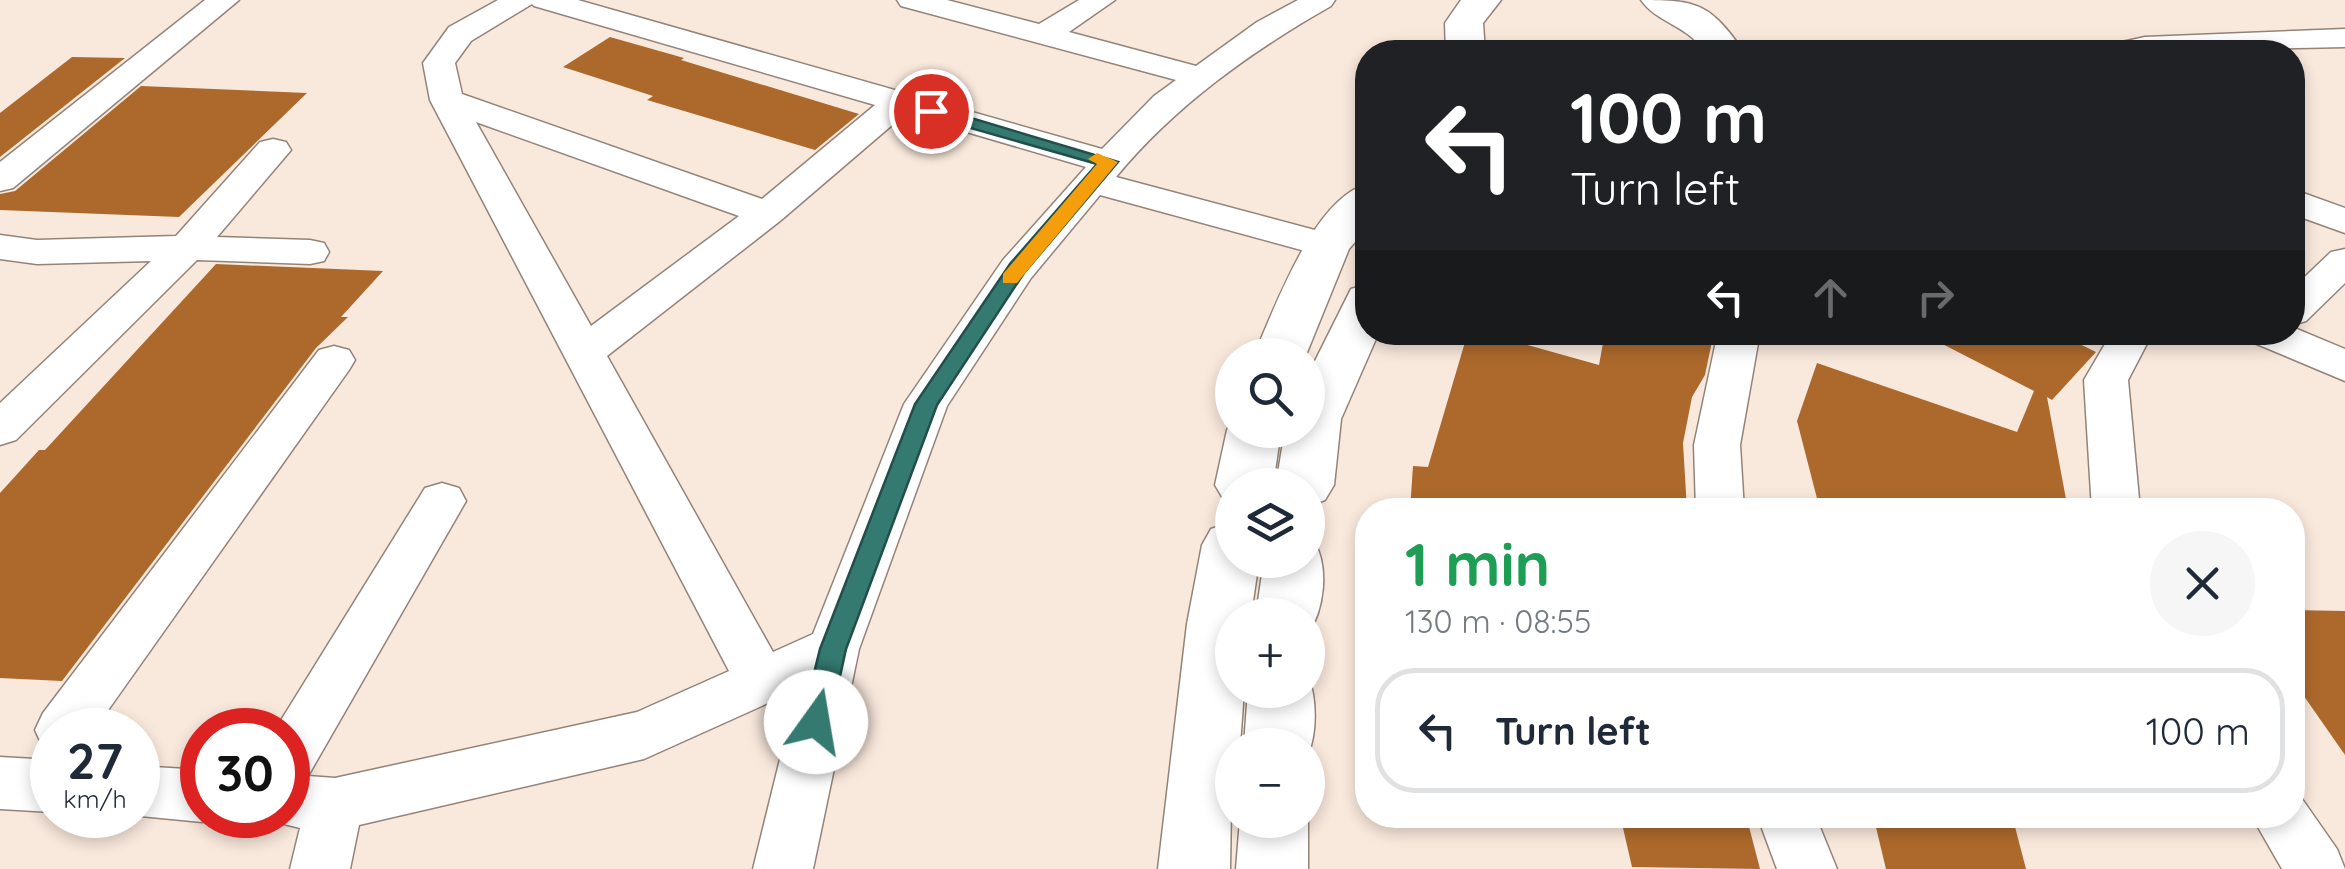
<!DOCTYPE html>
<meta charset="utf-8">
<style>
body{margin:0;font-family:Quicksand,sans-serif;background:#f6f6f7;color:#1f2937;height:100vh;display:flex;flex-direction:column;font-size:38px;white-space:nowrap}
*{box-sizing:border-box;margin:0}
p{font-size:32px;color:#747a83}
.icon{flex:none;width:55px;height:55px;fill:none;stroke:currentColor;stroke-width:2;stroke-linecap:round;stroke-linejoin:round}
.map{position:relative;flex:1;overflow:hidden}
.details{position:absolute;left:1355px;top:498px;width:950px;height:330px;display:flex;flex-direction:column;background:#fff;border-radius:40px;box-shadow:0 5px 15px #0003}
.details>*{flex:none}
.hud{position:absolute;left:1355px;top:40px;width:950px;height:305px;border-radius:40px;box-shadow:0 5px 15px #0003;background:#202124;color:#fff;overflow:hidden}
.buttons{position:absolute;left:1215px;top:338px;display:grid;gap:20px}
.buttons a{display:grid;place-items:center;width:110px;height:110px;border-radius:50%;background:#fff;box-shadow:0 5px 15px #0003;font-size:50px}
.speed{position:absolute;left:30px;top:708px;display:flex;gap:20px;font-size:50px;font-weight:700;text-align:center}
.speed>*{display:grid;place-content:center;width:130px;height:130px;border-radius:50%;background:#fff;box-shadow:0 5px 15px #0003;line-height:1}
.speed small{font-size:25px;font-weight:400}
.speed .limit{border:15px solid #d22;background:#fff;color:#111}
.pin{position:absolute;display:grid;place-items:center;width:85px;height:85px;color:#fff;margin:-42px;border:5px solid #fff;border-radius:50%;box-shadow:0 2px 10px #0007}
.me{position:absolute;width:110px;margin:-55px;rotate:13deg;stroke-linejoin:round;filter:drop-shadow(0 0 8px #0008)}
.turn{display:flex;align-items:center;gap:35px;height:210px;padding:0 50px;font-size:45px}
.turn .icon{width:130px;height:130px;stroke-width:2.5}
.turn b{display:block;font-size:70px;line-height:85px}
.lanes{display:flex;align-items:center;height:95px;padding:0 50px;background:#0003;justify-content:center;gap:50px;direction:ltr}
.lanes .off{opacity:.35}
.round{display:grid;place-items:center;flex:none;width:105px;height:105px;border-radius:52px;background:#f6f6f7}
.headline{display:flex;align-items:center;justify-content:space-between;height:170px;padding:0 50px}
h1{font-size:60px;font-weight:800;line-height:75px;color:#1e9e55}
ul{padding:0;list-style:none}
li{display:flex;align-items:center;gap:30px;height:125px;margin:0 20px 15px;padding:0 30px;border:5px solid #e0e1e3;border-radius:40px}
li div{flex:1}
li b{display:block;font-size:38px}
li em{font-style:normal}
.map>svg:first-child{display:block}
.building{fill:#ad692c}
.lines{fill:none;stroke-linecap:round;stroke-linejoin:round}
.street-casing{stroke:#938479;stroke-width:3}
.secondary-casing{stroke:#938479;stroke-width:3}
.street{fill:#fff;fill-rule:evenodd}
.secondary{fill:#fff;fill-rule:evenodd}
.route{fill:#347a71;stroke:#224f49;stroke-width:2.5}
.slow{fill:#f59e0b}
</style>
<div class="map">
<svg width="2345" height="869" viewBox="0 0 2345 869">
<rect width="100%" height="100%" fill="#f9e8dc"/>
<g class="building">
<path d="M 610,37 L 684,58 L 681,60 L 859,114 L 815,150 L 647,100 L 653,96 L 563,67 Z"/>
<path d="M 72,57 L 125,58 L 0,157 L 0,113 Z"/>
<path d="M 141,86 L 307,93 L 179,217 L 0,210 L 0,194 L 15,191 Z"/>
<path d="M 216,264 L 383,271 L 341,317 L 348,317 L 316,348 L 62,681 L 0,678 L 0,493 L 39,450 L 45,450 Z"/>
<path d="M 1468,332 L 1481,332 L 1599,365 L 1605,332 L 1714,332 L 1705,375 L 1692,397 L 1683,443 L 1687,510 L 1410,510 L 1413,466 L 1428,467 Z"/>
<path d="M 1919,332 L 2055,332 L 2096,352 L 2052,400 L 2047,397 L 2068,510 L 1820,510 L 1797,421 L 1817,363 L 2017,432 L 2034,391 Z"/>
<path d="M 2292,610 L 2345,611 L 2345,755 L 2292,679 Z"/>
<path d="M 1620,815 L 1746,815 L 1760,869 L 1632,867 Z"/>
<path d="M 1873,815 L 1971,815 L 2014,823 L 2026,869 L 1886,869 Z"/>
</g>
<g class="lines">
<g class="street-casing">
<g id="street">
<path d="M 205,0 L 239,0 L 13,188 L 0,191 L 0,162 Z"/>
<path d="M 498,0 L 578,0 L 1102,149 L 1154,96 L 1176,80 L 901,6 L 897,0 L 947,0 L 1039,24 L 1079,0 L 1115,0 L 1069,32 L 1196,66 L 1257,22 L 1298,0 L 1335,0 L 1331,6 C 1250,52 1175,106 1116,177 L 1341,237 L 1346,245 L 1341,253 L 1327,257 L 1100,195 L 1031,278 L 947,406 L 859,649 L 813,869 L 753,869 L 797,690 L 644,759 L 359,825 L 350,869 L 290,869 L 300,828 L 268,820 L 266,815 L 288,815 L 288,730 L 275,730 L 425,488 L 442,483 L 459,488 L 466,501 L 308,776 L 335,778 L 637,712 L 729,671 L 430,100 L 423,63 L 449,27 ZM 532,4 L 534,6 L 875,105 L 762,199 L 462,94 L 455,63 L 471,41 ZM 905,114 L 1086,167 L 1003,260 L 904,404 L 813,634 L 773,652 L 607,356 L 780,221 ZM 476,122 L 739,216 L 591,326 Z"/>
<path d="M 2345,29 L 2345,47 L 2103,52 L 2108,45 L 2145,37 Z"/>
<path d="M 273,139 L 286,142 L 291,150 L 217,237 L 310,240 L 324,243 L 329,252 L 324,261 L 310,264 L 197,260 L 16,440 L 0,445 L 0,403 L 151,261 L 37,264 L 0,259 L 0,235 L 37,240 L 176,236 L 260,142 Z"/>
<path d="M 2292,189 L 2345,208 L 2345,233 L 2292,214 Z"/>
<path d="M 2345,249 L 2345,283 L 2306,321 L 2292,325 L 2292,289 L 2331,252 Z"/>
<path d="M 2292,327 L 2345,349 L 2345,381 L 2252,342 L 2247,332 L 2292,332 Z"/>
<path d="M 1718,332 L 1760,332 L 1740,445 L 1744,510 L 1696,510 L 1694,445 Z"/>
<path d="M 2112,332 L 2153,332 L 2128,380 L 2140,510 L 2092,510 L 2084,380 Z"/>
<path d="M 334,346 L 349,350 L 355,360 L 349,370 L 94,730 L 52,730 L 52,751 L 43,747 L 35,730 L 43,713 L 319,350 Z"/>
<path d="M 0,757 L 52,760 L 52,812 L 0,809 Z"/>
<path d="M 138,766 L 202,770 L 202,815 L 221,815 L 202,822 L 130,815 L 138,815 Z"/>
<path d="M 2292,793 L 2300,796 L 2337,849 L 2345,869 L 2282,869 L 2251,815 L 2292,815 Z"/>
<path d="M 1757,815 L 1815,815 L 1837,869 L 1777,869 Z"/>
</g>
</g>
<g class="secondary-casing">
<g id="secondary">
<path d="M 1461,0 L 1501,0 L 1483,23 L 1485,52 L 1446,52 L 1445,23 Z"/>
<path d="M 1641,0 C 1699,0 1710,4 1744,52 L 1705,52 C 1686,24 1657,23 1641,0 Z"/>
<path d="M 1368,184 L 1368,227 L 1349,249 L 1306,355 L 1254,355 C 1275,308 1314,197 1368,184 Z"/>
<path d="M 1368,284 L 1368,332 L 1379,332 L 1341,419 L 1334,485 L 1325,500 L 1308,506 L 1308,485 L 1276,485 L 1285,430 L 1308,430 L 1308,375 L 1351,289 Z"/>
<path d="M 1232,420 L 1232,430 L 1281,430 L 1273,485 L 1232,485 L 1232,503 L 1224,500 L 1215,485 L 1227,430 Z"/>
<path d="M 1232,522 L 1232,560 L 1259,560 L 1251,615 L 1232,615 L 1232,690 L 1244,690 L 1240,745 L 1232,745 L 1230,869 L 1158,869 L 1187,624 L 1202,545 L 1211,529 Z"/>
<path d="M 1308,541 L 1315,543 C 1329,569 1324,610 1308,634 L 1308,615 L 1256,615 L 1264,560 L 1308,560 Z"/>
<path d="M 1308,677 C 1317,697 1317,734 1308,754 L 1308,745 L 1244,745 L 1248,690 L 1308,690 Z"/>
<path d="M 1308,813 L 1308,869 L 1236,869 L 1240,820 L 1308,820 Z"/>
</g>
</g>
<use href="#street" class="street"/>
<use href="#secondary" class="secondary"/>
</g>
<path class="route" d="M 931,106 L 1118,162 L 1024,273 L 937,405 L 846,649 L 830,722 L 826,731 L 816,734 L 806,731 L 802,722 L 820,649 L 915,404 L 1010,264 L 1097,164 L 925,115 L 923,111 Z"/>
<path class="slow" d="M 1097,153 L 1118,162 L 1017,283 L 1003,283 L 1003,274 L 1097,164 L 1088,159 Z"/>
</svg>
<div class="buttons">
<a><svg class="icon" aria-label="search" viewBox="0 0 24 24"><circle cx="10" cy="10" r="6"/><path d="M15 15l6 6"/></svg></a>
<a><svg class="icon" aria-label="layers" viewBox="0 0 24 24"><path d="M12 4l9 5-9 5-9-5zM3 14l9 5 9-5"/></svg></a>
<a>+</a>
<a>−</a>
</div>
<div class="speed"><div>27<small>km/h</small></div><div class="limit">30</div></div>
<div class="pin" style="left:931px;top:111px;background:#d93025"><svg class="icon" aria-label="arrive" viewBox="0 0 24 24"><path d="M6 21V4h12l-3 4 3 4H6"/></svg></div>
<svg class="me" style="left:816px;top:722px" viewBox="-20 -20 40 40"><circle r="19" fill="#fff"/><path d="M0-13L10 11 0 6-10 11z" fill="#347a71"/></svg>
<div class="hud">
<div class="turn"><svg class="icon" aria-label="left" viewBox="0 0 24 24"><path d="M17 20v-9H6M10 6l-5 5 5 5"/></svg><div><b>100 m</b>Turn left</div></div>
<div class="lanes"><svg class="icon" aria-label="left" viewBox="0 0 24 24"><path d="M17 20v-9H6M10 6l-5 5 5 5"/></svg><svg class="icon off" aria-label="ahead" viewBox="0 0 24 24"><path d="M12 20V5M6 11l6-6 6 6"/></svg><svg class="icon off" aria-label="right" viewBox="0 0 24 24"><path d="M7 20v-9h11M14 6l5 5-5 5"/></svg></div>
</div>
<section class="details">
<div class="headline"><div><h1>1 min</h1><p>130 m · 08:55</p></div><a class="round"><svg class="icon" aria-label="close" viewBox="0 0 24 24"><path d="M6 6l12 12M18 6L6 18"/></svg></a></div>
<ul>
<li><svg class="icon" aria-label="left" viewBox="0 0 24 24"><path d="M17 20v-9H6M10 6l-5 5 5 5"/></svg><div><b>Turn left</b></div><em>100 m</em></li>
</ul>
</section>
</div>
